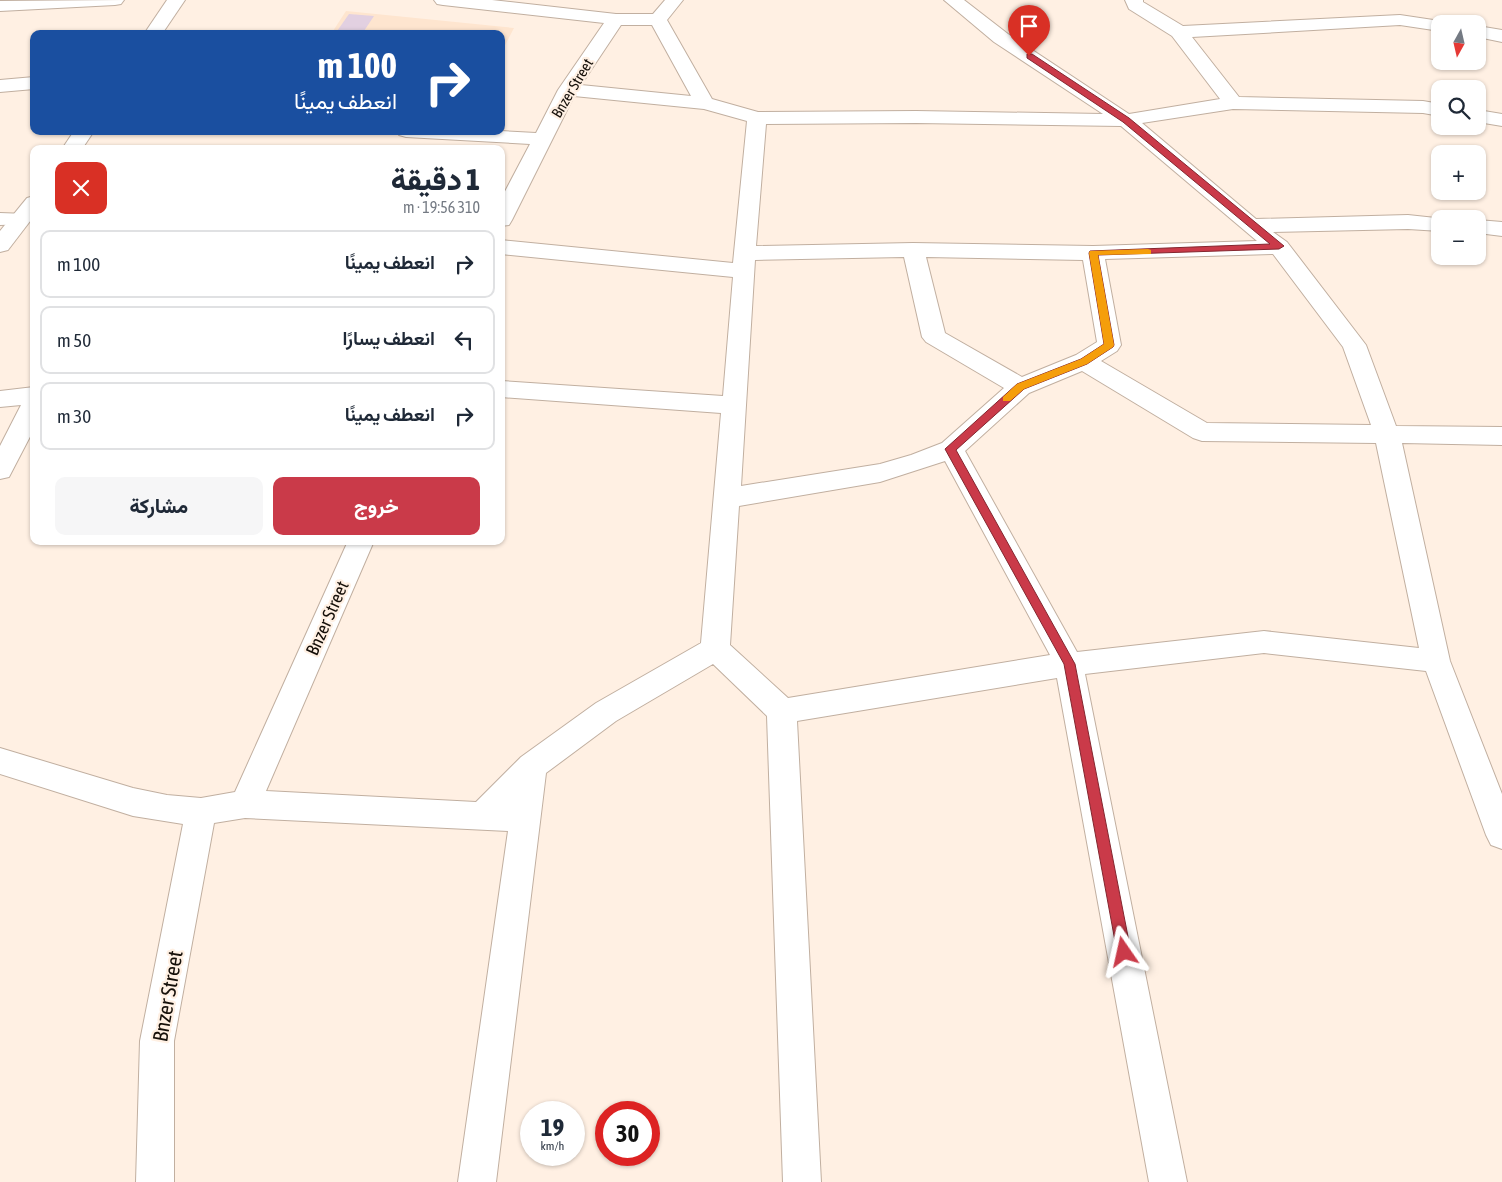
<!DOCTYPE html>
<html lang="ar">
<meta charset="utf-8">
<style>
body{margin:0;font-family:"Asap Condensed",Vazirmatn,sans-serif;background:#f6f6f7;color:#1f2937;direction:rtl;height:100vh;display:flex;flex-direction:column;font-size:19px;white-space:nowrap}
*{box-sizing:border-box;margin:0}
p{font-size:16px;color:#747a83}
.icon{flex:none;width:28px;height:28px;fill:none;stroke:currentColor;stroke-width:2;stroke-linecap:round;stroke-linejoin:round}
.map{position:relative;flex:1;overflow:hidden;direction:ltr}
.side{position:absolute;left:30px;top:145px;width:475px;height:400px;display:flex;flex-direction:column;background:#fff;border-radius:10px;box-shadow:0 1px 4px #0004;direction:rtl}
.side>*{flex:none}
.guide{position:absolute;left:30px;top:30px;width:475px;height:105px;border-radius:10px;box-shadow:0 1px 4px #0004;direction:rtl;background:#1a4fa0;color:#fff;overflow:hidden}
.needle{width:32px;rotate:188deg}
.buttons{position:absolute;left:1431px;top:15px;display:grid;gap:10px}
.buttons a{display:grid;place-items:center;width:55px;height:55px;border-radius:10px;background:#fff;box-shadow:0 1px 4px #0004;font-size:25px}
.speed{position:absolute;left:520px;top:1101px;display:flex;gap:10px;font-size:25px;font-weight:700;text-align:center}
.speed>*{display:grid;place-content:center;width:65px;height:65px;border-radius:50%;background:#fff;box-shadow:0 1px 4px #0004;line-height:1}
.speed small{font-size:12px;font-weight:400}
.speed .limit{border:8px solid #d22;background:#fff;color:#111}
.pin{position:absolute;display:grid;place-items:center;width:42px;height:42px;color:#fff;margin:-51px -21px;border-radius:50% 50% 50% 0;rotate:-45deg;box-shadow:0 0 5px #0007}
.pin .icon{rotate:45deg}
.me{position:absolute;width:55px;margin:-28px;rotate:349deg;stroke-linejoin:round;filter:drop-shadow(0 0 4px #0008)}
.turn{display:flex;align-items:center;gap:18px;height:105px;padding:0 25px;font-size:22px}
.turn .icon{width:65px;height:65px;stroke-width:2.5}
.turn b{display:block;font-size:35px;line-height:42px}
.round{display:grid;place-items:center;flex:none;width:52px;height:52px;border-radius:10px;background:#f6f6f7}
.summary{display:flex;align-items:center;justify-content:space-between;height:85px;padding:0 25px}
h1{font-size:30px;font-weight:800;line-height:38px}
.cta{display:flex;gap:10px;margin-top:auto;padding:10px 25px}
.cta a{flex:1;height:58px;border-radius:10px;background:#ca3a49;color:#fff;font-size:20px;font-weight:800;line-height:58px;text-align:center}
.cta a+a{background:#f6f6f7;color:#1f2937}
ul{padding:0;list-style:none}
li{display:flex;align-items:center;gap:15px;height:68px;margin:0 10px 8px;padding:0 15px;border:2px solid #e0e1e3;border-radius:10px}
li div{flex:1}
li b{display:block;font-size:19px}
li em{font-style:normal}
.map>svg:first-child{display:block}
.built{fill:#fee5cf}
.building{fill:#e2d0e1}
.lines{fill:none;stroke-linecap:round;stroke-linejoin:round}
.minor-casing{stroke:#c1afa0;stroke-width:2}
.tertiary-casing{stroke:#c1afa0;stroke-width:2}
.minor{fill:#fff;fill-rule:evenodd}
.tertiary{fill:#fff;fill-rule:evenodd}
.route{fill:#ca3a49;stroke:#83262f}
.slow{fill:#f59e0b}
.labels{text-anchor:middle;dominant-baseline:central;stroke-width:4.5;stroke-linejoin:round;paint-order:stroke}
.far-street-label{font-size:15px;fill:#150f09;stroke:#fff0e3}
.street-label{font-size:18px;fill:#150f09;stroke:#fff0e3}
.near-street-label{font-size:21px;fill:#150f09;stroke:#fff0e3}
</style>
<div class="map">
<svg width="1502" height="1182" viewBox="0 0 1502 1182">
<rect width="100%" height="100%" fill="#fff0e3"/>
<path class="built" d="M 346,11 L 514,28 L 501,53 L 501,34 L 331,34 Z"/>
<path class="building" d="M 349,14 L 374,16 L 362,34 L 335,34 Z"/>
<g class="lines">
<g class="minor-casing">
<g id="minor">
<path d="M 124,0 L 121,4 L 115,5 L 0,11 L 0,1 Z"/>
<path d="M 434,0 L 492,0 L 616,14 L 653,14 L 665,0 L 683,0 L 667,20 L 712,99 L 758,112 L 916,111 L 1103,114 L 994,42 L 944,0 L 964,0 L 1008,34 L 1129,114 L 1220,99 L 1172,36 L 1129,9 L 1125,0 L 1143,0 L 1143,2 L 1183,26 L 1400,15 L 1440,21 L 1448,24 L 1440,24 L 1440,31 L 1400,25 L 1192,37 L 1239,97 L 1423,101 L 1440,104 L 1440,116 L 1423,113 L 1233,109 L 1142,123 L 1256,219 L 1408,215 L 1445,219 L 1440,219 L 1440,231 L 1408,229 L 1273,232 L 1287,242 L 1366,345 L 1396,426 L 1502,427 L 1502,445 L 1402,443 L 1450,661 L 1502,794 L 1502,849 L 1491,845 L 1486,835 L 1426,671 L 1264,653 L 1085,674 L 1187,1182 L 1149,1182 L 1057,678 L 797,721 L 821,1182 L 783,1182 L 767,716 L 713,664 L 616,721 L 546,773 L 496,1182 L 458,1182 L 508,831 L 245,818 L 214,823 L 174,1041 L 174,1182 L 136,1182 L 140,1041 L 183,824 L 133,816 L 0,774 L 0,748 L 133,788 L 167,795 L 201,798 L 235,792 L 348,541 L 374,541 L 266,791 L 476,802 L 521,757 L 596,703 L 701,643 L 721,413 L 501,397 L 501,381 L 723,396 L 733,277 L 501,254 L 501,240 L 733,263 L 747,121 L 704,109 L 574,96 L 512,220 L 509,225 L 501,226 L 501,199 L 530,144 L 406,137 L 399,135 L 396,131 L 501,131 L 536,133 L 558,90 L 604,23 L 443,5 L 437,4 ZM 621,25 L 652,25 L 691,96 L 581,85 ZM 916,123 L 1121,126 L 1257,241 L 1093,246 L 913,243 L 756,246 L 766,124 ZM 1273,254 L 1343,347 L 1371,425 L 1207,423 L 1101,361 L 1117,351 L 1121,345 L 1105,259 ZM 904,257 L 922,337 L 926,342 L 1004,388 L 942,443 L 911,455 L 880,464 L 741,486 L 755,260 ZM 926,257 L 1083,260 L 1097,342 L 1076,355 L 1022,377 L 945,333 ZM 1082,371 L 1193,438 L 1202,441 L 1376,443 L 1419,648 L 1264,631 L 1077,652 L 965,451 L 1029,393 ZM 945,461 L 1050,655 L 788,698 L 730,645 L 739,506 L 880,482 Z"/>
<path d="M 1478,26 L 1502,30 L 1502,42 L 1478,37 Z"/>
<path d="M 34,77 L 34,89 L 0,92 L 0,80 Z"/>
<path d="M 1478,110 L 1502,114 L 1502,126 L 1478,122 Z"/>
<path d="M 0,213 L 27,214 L 30,219 L 27,224 L 0,225 Z"/>
<path d="M 1478,220 L 1502,222 L 1502,236 L 1478,233 Z"/>
<path d="M 34,387 L 34,429 L 9,477 L 0,479 L 0,446 L 21,405 L 0,407 L 0,391 Z"/>
</g>
</g>
<g class="tertiary-casing">
<g id="tertiary">
<path d="M 167,0 L 185,0 L 162,34 L 144,34 Z"/>
<path d="M 74,131 L 94,131 L 82,149 L 62,149 Z"/>
<path d="M 34,196 L 34,216 L 8,250 L 0,252 L 0,231 L 27,198 Z"/>
</g>
</g>
<use href="#minor" class="minor"/>
<use href="#tertiary" class="tertiary"/>
</g>
<path class="route" d="M 1027,54 L 1032,54 L 1129,118 L 1284,246 L 1279,249 L 1098,255 L 1114,345 L 1113,347 L 1087,364 L 1024,389 L 956,450 L 1075,664 L 1131,952 L 1129,956 L 1124,958 L 1119,956 L 1117,952 L 1064,664 L 945,449 L 1017,384 L 1081,359 L 1104,344 L 1089,253 L 1090,251 L 1270,244 L 1123,122 L 1027,58 Z"/>
<path class="slow" d="M 1148,249 L 1151,250 L 1151,254 L 1098,255 L 1114,345 L 1113,347 L 1087,364 L 1024,389 L 1010,401 L 1003,401 L 1003,397 L 1017,384 L 1081,359 L 1104,344 L 1089,253 L 1090,251 Z"/>
<g class="labels">
<g class="far-street-label">
<text transform="translate(572 88) rotate(-59)">Bnzer Street</text>
</g>
<g class="street-label">
<text transform="translate(327 618) rotate(-66)">Bnzer Street</text>
</g>
<g class="near-street-label">
<text transform="translate(167 996) rotate(-80)">Bnzer Street</text>
</g>
</g>
</svg>
<div class="buttons">
<a><svg class="needle" viewBox="-14 -14 28 28"><path d="M0-13l5 13h-10z" fill="#e53935"/><path d="M0 13l5-13h-10z" fill="#747a83"/></svg></a>
<a><svg class="icon" aria-label="search" viewBox="0 0 24 24"><circle cx="10" cy="10" r="6"/><path d="M15 15l6 6"/></svg></a>
<a>+</a>
<a>−</a>
</div>
<div class="speed"><div>19<small>km/h</small></div><div class="limit">30</div></div>
<div class="pin" style="left:1029px;top:56px;background:#d93025"><svg class="icon" aria-label="arrive" viewBox="0 0 24 24"><path d="M6 21V4h12l-3 4 3 4H6"/></svg></div>
<svg class="me" style="left:1124px;top:952px" viewBox="-20 -20 40 40"><path d="M0-17L14 15 0 8-14 15z" fill="#ca3a49" stroke="#fff" stroke-width="4"/></svg>
<div class="guide">
<div class="turn"><svg class="icon" aria-label="right" viewBox="0 0 24 24"><path d="M7 20v-9h11M14 6l5 5-5 5"/></svg><div><b>100 m</b>انعطف يمينًا</div></div>
</div>
<section class="side">
<div class="summary"><div><h1>1 دقيقة</h1><p>310 m · 19:56</p></div><a class="round" style="background:#d93025;color:#fff"><svg class="icon" aria-label="close" viewBox="0 0 24 24"><path d="M6 6l12 12M18 6L6 18"/></svg></a></div>
<ul>
<li><svg class="icon" aria-label="right" viewBox="0 0 24 24"><path d="M7 20v-9h11M14 6l5 5-5 5"/></svg><div><b>انعطف يمينًا</b></div><em>100 m</em></li>
<li><svg class="icon" aria-label="left" viewBox="0 0 24 24"><path d="M17 20v-9H6M10 6l-5 5 5 5"/></svg><div><b>انعطف يسارًا</b></div><em>50 m</em></li>
<li><svg class="icon" aria-label="right" viewBox="0 0 24 24"><path d="M7 20v-9h11M14 6l5 5-5 5"/></svg><div><b>انعطف يمينًا</b></div><em>30 m</em></li>
</ul>
<div class="cta"><a>خروج</a><a>مشاركة</a></div>
</section>
</div>
